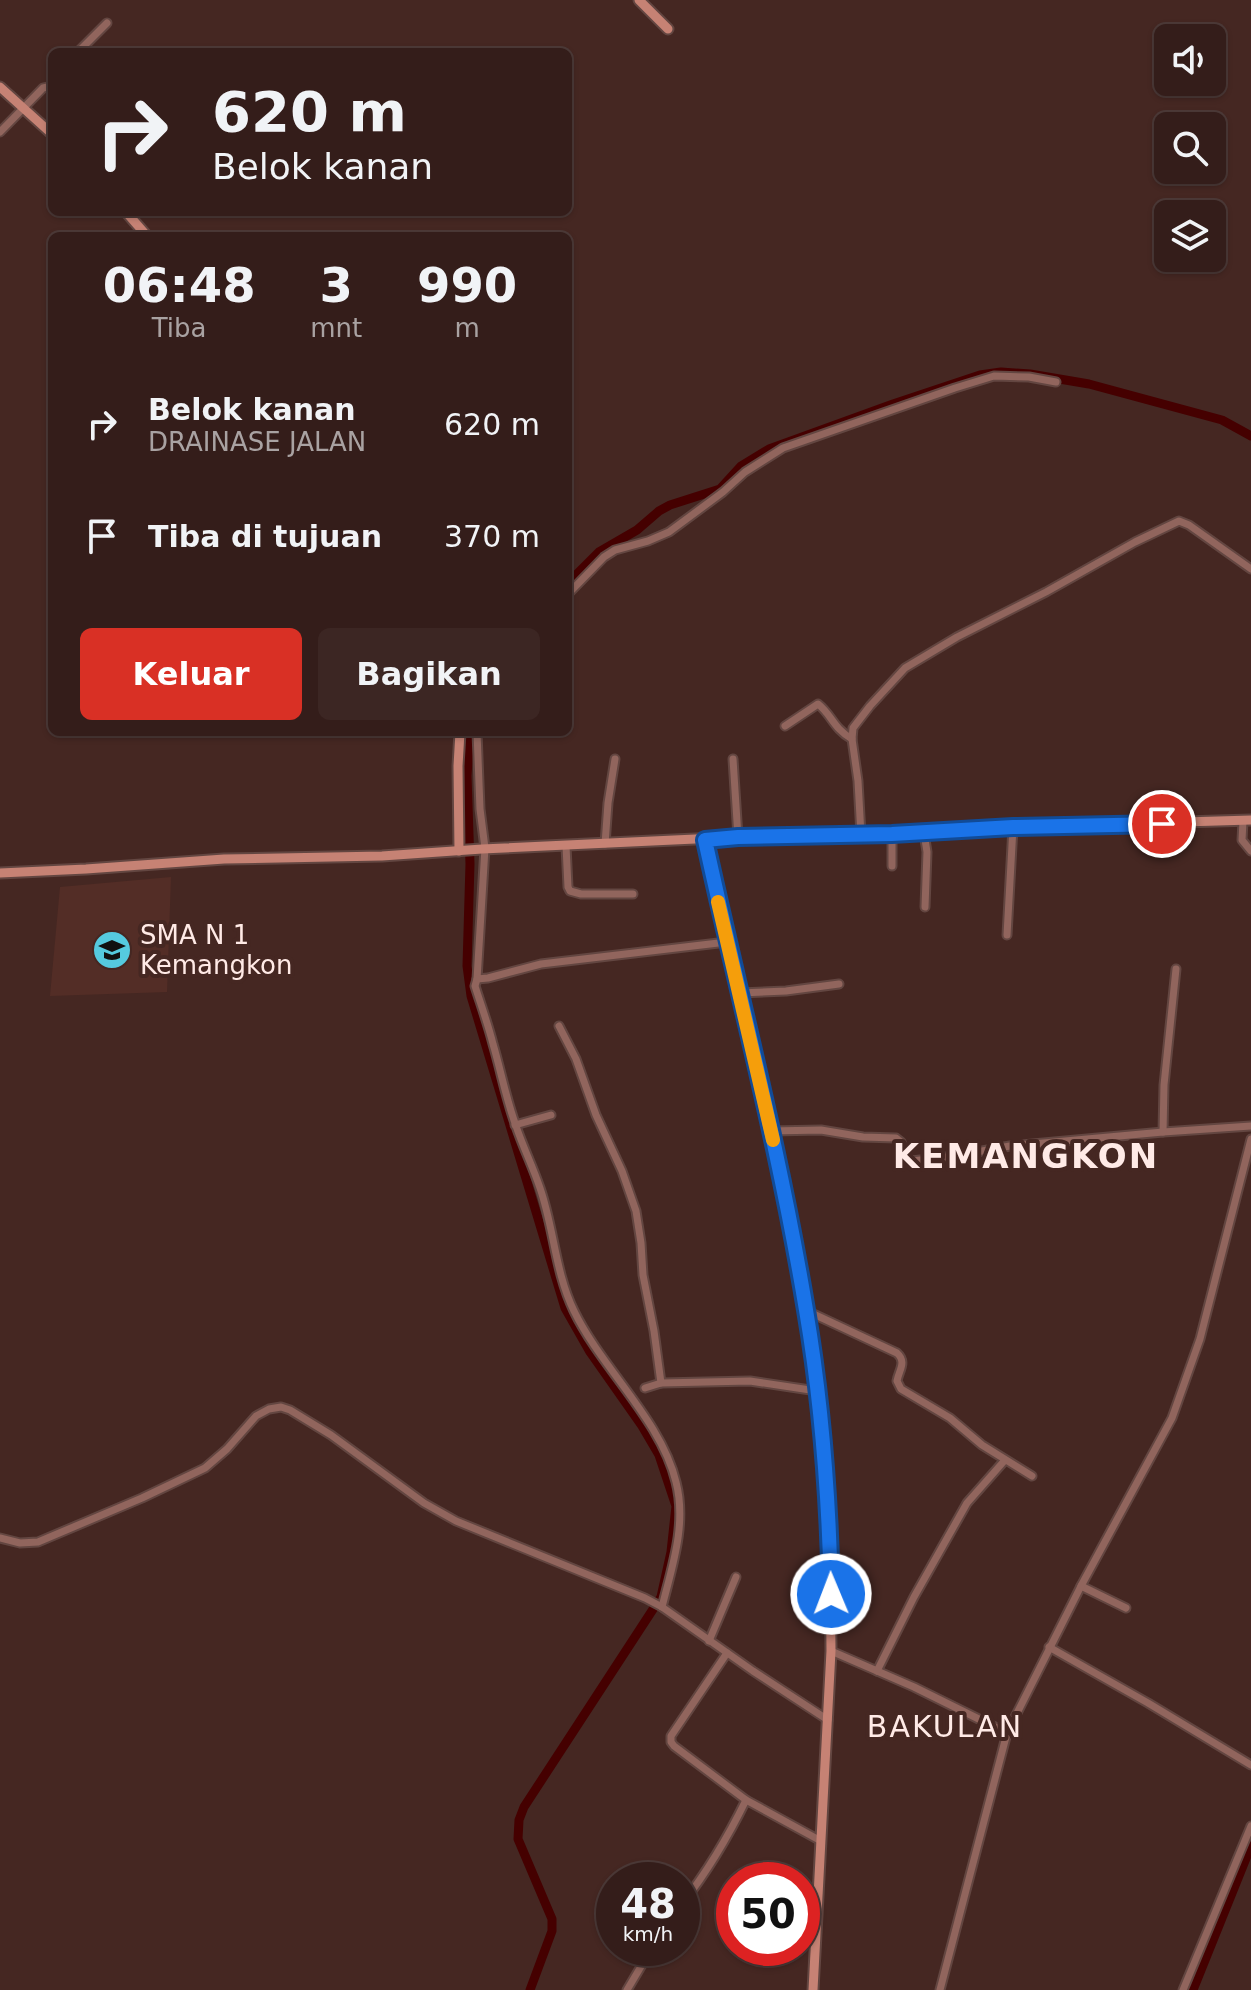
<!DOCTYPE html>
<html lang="id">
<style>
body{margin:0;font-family:"DejaVu Sans",sans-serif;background:#3c2623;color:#f1f3f6;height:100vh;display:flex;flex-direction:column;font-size:30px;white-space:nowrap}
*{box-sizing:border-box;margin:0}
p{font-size:26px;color:#a9a2a2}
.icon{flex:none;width:44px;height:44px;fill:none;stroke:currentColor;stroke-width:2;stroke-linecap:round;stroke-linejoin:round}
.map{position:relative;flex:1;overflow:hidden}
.sheet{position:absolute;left:48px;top:232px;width:524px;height:504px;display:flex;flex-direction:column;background:#341d1a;border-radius:12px;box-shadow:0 2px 6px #0004,0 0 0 2px #4e3b39}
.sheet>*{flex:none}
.hud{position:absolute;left:48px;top:48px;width:524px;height:168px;border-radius:12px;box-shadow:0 2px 6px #0004,0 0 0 2px #4e3b39;background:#341d1a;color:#f1f3f6;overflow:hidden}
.fabs{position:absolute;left:1154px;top:24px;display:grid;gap:16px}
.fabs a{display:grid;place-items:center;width:72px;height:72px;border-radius:12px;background:#341d1a;box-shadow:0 2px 6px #0004,0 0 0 2px #4e3b39;font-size:40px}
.speed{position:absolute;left:596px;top:1862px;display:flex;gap:16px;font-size:40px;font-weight:700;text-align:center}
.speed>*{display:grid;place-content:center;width:104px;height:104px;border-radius:50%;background:#341d1a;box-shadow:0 2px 6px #0004,0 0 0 2px #4e3b39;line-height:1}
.speed small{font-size:20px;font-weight:400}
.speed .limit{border:12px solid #d22;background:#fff;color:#111}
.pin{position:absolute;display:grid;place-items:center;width:68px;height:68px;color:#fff;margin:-34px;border:4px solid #fff;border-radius:50%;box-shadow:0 2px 8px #0007}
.me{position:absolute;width:88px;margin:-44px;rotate:359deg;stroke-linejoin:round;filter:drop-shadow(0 0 6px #0008)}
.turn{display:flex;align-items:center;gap:28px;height:168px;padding:0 32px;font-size:36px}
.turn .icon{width:104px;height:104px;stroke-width:2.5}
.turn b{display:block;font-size:56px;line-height:68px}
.eta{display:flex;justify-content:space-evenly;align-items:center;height:136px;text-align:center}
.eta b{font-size:48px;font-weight:700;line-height:56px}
.action{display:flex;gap:16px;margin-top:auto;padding:16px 32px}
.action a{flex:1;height:92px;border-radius:12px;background:#d93025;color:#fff;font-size:32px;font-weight:700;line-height:92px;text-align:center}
.action a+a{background:#3c2623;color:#f1f3f6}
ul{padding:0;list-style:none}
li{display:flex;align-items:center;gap:24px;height:112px;padding:0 32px}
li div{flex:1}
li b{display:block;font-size:30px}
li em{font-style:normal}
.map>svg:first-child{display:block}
.built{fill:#532d26}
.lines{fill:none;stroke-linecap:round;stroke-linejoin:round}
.canal{stroke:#450000;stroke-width:9}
.street-casing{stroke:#634641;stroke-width:11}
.secondary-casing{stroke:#634641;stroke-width:13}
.street{stroke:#91655d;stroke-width:7}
.secondary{stroke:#c68274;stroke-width:9}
.route-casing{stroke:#114b97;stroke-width:20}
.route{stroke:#1a73e8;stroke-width:14}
.slow{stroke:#f59e0b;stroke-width:14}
.labels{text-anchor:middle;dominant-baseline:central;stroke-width:8;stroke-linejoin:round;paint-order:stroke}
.poi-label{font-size:26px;fill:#ffeae6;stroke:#452722;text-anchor:start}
.quarter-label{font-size:30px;letter-spacing:2px;fill:#ffeae6;stroke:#452722}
.district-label{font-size:34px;font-weight:bold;letter-spacing:2px;fill:#ffeae6;stroke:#452722}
</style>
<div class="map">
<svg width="1251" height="1990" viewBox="0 0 1251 1990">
<rect width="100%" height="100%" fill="#452722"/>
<path class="built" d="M 171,877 L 167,992 L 50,996 L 60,887 Z"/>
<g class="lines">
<g class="canal">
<path d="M 568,583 L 599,552 L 637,530 L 659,511 L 670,505 L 720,489 L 741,466 L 769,449 L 893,404 L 980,375 L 1001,372 L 1030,374 L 1089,384 L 1222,420 L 1251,436"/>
<path d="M 470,732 L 467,776 L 470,864 L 467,966 L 471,996 L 565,1308 L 590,1352 L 642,1426 L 659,1455 L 676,1506 L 671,1552 L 661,1597 L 524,1807 L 519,1820 L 518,1839 L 552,1919 L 552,1931 L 530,1990"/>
<path d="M 1193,1990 L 1251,1846"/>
</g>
<g class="street-casing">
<g id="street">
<path d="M 78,52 L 107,23"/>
<path d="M 0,132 L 43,88 L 52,86"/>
<path d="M 568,594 L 604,557 L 615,550 L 648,541 L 669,532 L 723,492 L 745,472 L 783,448 L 955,388 L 994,376 L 1029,377 L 1056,382"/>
<path d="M 785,726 L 818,704 C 832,715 833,728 852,739"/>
<path d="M 477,732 L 480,809 L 485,848 L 477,979 L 488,978 L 541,964 L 727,942"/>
<path d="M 733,759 L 738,837"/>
<path d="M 1243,821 L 1242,840 L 1251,851"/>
<path d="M 924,833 L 927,852 L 925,907"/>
<path d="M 892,834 L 892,866"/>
<path d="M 861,835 L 858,781 L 852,739 L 853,728 L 870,706 L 905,668 L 957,637 L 1046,592 L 1135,542 L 1179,521 L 1189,525 L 1251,569"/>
<path d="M 605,844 L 608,803 L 615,759"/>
<path d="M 566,846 L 568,887 L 570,891 L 581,894 L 633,894"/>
<path d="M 1007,935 L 1013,827"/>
<path d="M 1176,969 L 1164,1085 L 1163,1132 L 1251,1126"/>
<path d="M 477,979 L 475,986 C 481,1005 488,1024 493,1044 C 501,1071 506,1099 516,1126 C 523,1147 533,1167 540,1188 C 554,1228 555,1272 574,1311 C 602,1369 661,1420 676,1482 C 687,1524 672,1567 662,1607"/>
<path d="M 740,993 L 786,991 L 839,984"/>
<path d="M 559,1026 L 576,1059 L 596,1115 L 622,1171 L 636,1211 L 641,1243 L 643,1275 L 654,1331 L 661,1383"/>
<path d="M 515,1125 L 551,1115"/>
<path d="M 771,1131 L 821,1130 L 863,1137 L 896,1138 L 901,1142 L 905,1156 L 912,1161 L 954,1156 L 1010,1146 L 1163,1132"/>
<path d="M 807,1311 L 897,1353 C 907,1362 899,1370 897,1381 L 901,1389 L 950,1418 L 982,1445 L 1032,1476"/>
<path d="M 645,1388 L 661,1383 L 750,1381 L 817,1391"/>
<path d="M 0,1538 L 20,1543 L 38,1542 L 142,1498 L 205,1468 L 227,1449 L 256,1416 L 269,1409 L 281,1407 L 290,1410 L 331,1435 L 424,1503 L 456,1521 L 645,1598 L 662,1607 L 753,1671 L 828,1720"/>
<path d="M 802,1583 L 831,1566"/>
<path d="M 1081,1586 L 1126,1608"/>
<path d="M 709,1641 L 736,1577"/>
<path d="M 1049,1647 L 1148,1703 L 1251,1765"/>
<path d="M 831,1651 L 914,1687 L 1007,1733 L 940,1990"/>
<path d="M 727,1653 L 671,1736 L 671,1742 L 674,1746 L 746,1800"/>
<path d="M 877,1671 L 914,1597 L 967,1503 L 1005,1460"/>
<path d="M 1007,1733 L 1081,1586 L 1172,1418 L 1200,1339 L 1251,1139"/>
<path d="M 682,1904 C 707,1872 728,1837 746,1800 L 821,1841"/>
<path d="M 627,1990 L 652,1948"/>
<path d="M 1183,1990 L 1251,1826"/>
</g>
</g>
<g class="secondary-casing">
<g id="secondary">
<path d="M 639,0 L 668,29"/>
<path d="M 0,87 L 52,134"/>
<path d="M 126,212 L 147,236"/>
<path d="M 705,840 L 771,1131 L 788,1213 L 807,1311 L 823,1439 L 830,1535 L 831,1651 L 813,1990"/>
<path d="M 459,851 L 458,766 L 460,732"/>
<path d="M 0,873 L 86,869 L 224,859 L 382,856 L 482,849 L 738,837 L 892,834 L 1013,827 L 1251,820"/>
</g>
</g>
<use href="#street" class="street"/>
<use href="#secondary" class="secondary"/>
</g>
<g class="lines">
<g class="route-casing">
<path id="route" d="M 831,1594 C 829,1499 822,1404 806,1310 C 780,1152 739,996 705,840 L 738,837 L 892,834 L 1013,827 L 1162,824"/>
</g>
<use href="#route" class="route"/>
<path class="slow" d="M 718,902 L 773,1140"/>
</g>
<defs>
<g id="school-disc" transform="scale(2)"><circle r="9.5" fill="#55cadf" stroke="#452722"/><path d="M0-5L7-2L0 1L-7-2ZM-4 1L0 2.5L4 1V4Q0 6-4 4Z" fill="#111"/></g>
</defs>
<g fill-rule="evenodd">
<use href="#school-disc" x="112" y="950"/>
</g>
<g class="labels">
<g class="poi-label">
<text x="140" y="935">SMA N 1<tspan x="140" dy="30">Kemangkon</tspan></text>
</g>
<g class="quarter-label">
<text x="945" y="1726">BAKULAN</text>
</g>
<g class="district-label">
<text x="1026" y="1156">KEMANGKON</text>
</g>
</g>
</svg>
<div class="fabs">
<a><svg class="icon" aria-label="sound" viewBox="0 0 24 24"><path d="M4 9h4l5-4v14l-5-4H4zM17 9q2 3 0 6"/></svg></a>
<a><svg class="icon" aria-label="search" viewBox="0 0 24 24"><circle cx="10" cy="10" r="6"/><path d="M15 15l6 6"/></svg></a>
<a><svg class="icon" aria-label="layers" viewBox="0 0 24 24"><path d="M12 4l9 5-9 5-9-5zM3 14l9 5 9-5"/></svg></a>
</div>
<div class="speed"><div>48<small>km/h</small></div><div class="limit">50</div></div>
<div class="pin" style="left:1162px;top:824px;background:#d93025"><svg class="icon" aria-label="arrive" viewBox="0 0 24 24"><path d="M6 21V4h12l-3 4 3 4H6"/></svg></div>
<svg class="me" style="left:831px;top:1594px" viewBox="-20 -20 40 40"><circle r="17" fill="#1a73e8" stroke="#fff" stroke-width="3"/><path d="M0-11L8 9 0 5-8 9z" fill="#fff"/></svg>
<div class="hud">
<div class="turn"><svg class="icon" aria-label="right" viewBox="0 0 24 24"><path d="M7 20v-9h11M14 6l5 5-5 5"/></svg><div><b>620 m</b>Belok kanan</div></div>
</div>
<section class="sheet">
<div class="eta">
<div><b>06:48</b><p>Tiba</p></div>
<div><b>3</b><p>mnt</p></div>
<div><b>990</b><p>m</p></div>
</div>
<ul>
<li><svg class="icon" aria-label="right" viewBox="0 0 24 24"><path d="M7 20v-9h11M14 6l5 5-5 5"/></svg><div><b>Belok kanan</b><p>DRAINASE JALAN</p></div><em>620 m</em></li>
<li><svg class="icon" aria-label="arrive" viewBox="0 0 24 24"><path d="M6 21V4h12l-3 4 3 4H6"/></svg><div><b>Tiba di tujuan</b></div><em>370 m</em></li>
</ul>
<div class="action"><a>Keluar</a><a>Bagikan</a></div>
</section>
</div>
